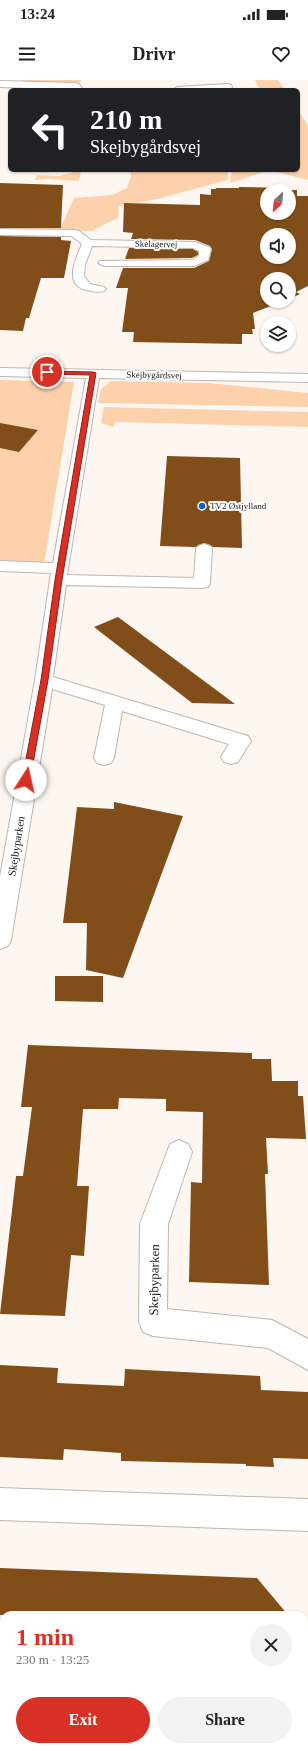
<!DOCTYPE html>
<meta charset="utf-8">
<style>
body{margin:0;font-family:"Times New Roman",serif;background:#f2f2f2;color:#222;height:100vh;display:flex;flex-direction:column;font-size:15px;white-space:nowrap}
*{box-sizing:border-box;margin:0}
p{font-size:13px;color:#767676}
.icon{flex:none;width:22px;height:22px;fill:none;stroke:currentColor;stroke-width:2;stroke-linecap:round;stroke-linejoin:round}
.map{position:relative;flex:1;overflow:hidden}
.details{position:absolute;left:0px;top:1531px;width:308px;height:140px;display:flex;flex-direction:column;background:#fff;border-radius:12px 12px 0 0;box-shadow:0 1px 3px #0004}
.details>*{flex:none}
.guide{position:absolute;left:8px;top:8px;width:292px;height:84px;border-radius:6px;box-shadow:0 1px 3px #0004;background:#202124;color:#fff;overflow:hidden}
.needle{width:26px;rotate:206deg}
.tools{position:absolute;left:260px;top:104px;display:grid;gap:8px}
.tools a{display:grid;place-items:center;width:36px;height:36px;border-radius:50%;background:#fff;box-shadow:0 1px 3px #0004;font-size:20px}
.pin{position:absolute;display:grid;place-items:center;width:34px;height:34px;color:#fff;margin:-17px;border:2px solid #fff;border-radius:50%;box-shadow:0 1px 4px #0007}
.me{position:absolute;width:44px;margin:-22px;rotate:10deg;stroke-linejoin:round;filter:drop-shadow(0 0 3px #0008)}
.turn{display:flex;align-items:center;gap:14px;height:84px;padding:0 16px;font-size:18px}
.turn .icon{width:52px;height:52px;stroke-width:2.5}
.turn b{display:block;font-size:28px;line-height:34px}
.round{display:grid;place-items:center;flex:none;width:42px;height:42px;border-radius:21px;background:#f2f2f2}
.head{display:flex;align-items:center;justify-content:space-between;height:68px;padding:0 16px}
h1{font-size:24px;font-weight:600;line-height:30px;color:#d93025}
.action{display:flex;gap:8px;margin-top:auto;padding:8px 16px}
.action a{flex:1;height:46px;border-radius:24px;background:#d93025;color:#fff;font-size:16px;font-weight:600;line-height:46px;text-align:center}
.action a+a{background:#f2f2f2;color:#222}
.status{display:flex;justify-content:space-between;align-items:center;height:28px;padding:0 20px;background:#fff;direction:ltr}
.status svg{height:11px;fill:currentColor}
header{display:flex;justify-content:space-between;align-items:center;height:52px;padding:0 16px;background:#fff;font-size:18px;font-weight:600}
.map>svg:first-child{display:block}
.green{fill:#fdd1ac}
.building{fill:#814e1a;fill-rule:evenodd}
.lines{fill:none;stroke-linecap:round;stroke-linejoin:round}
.minor-casing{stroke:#bdb6b1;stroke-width:2}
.minor{fill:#fff;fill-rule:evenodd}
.route{fill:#d93025;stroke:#8d1f18}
.poi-dot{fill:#1065b3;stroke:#fff;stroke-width:1.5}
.labels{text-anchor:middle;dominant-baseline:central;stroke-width:4;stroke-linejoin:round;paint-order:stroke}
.far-street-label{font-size:9px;fill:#1d1a18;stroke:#fff}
.far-poi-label{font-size:9px;fill:#1d1a18;stroke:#fff;text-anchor:start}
.street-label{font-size:11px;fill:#1d1a18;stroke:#fff}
.near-street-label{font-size:13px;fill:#1d1a18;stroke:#fff}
</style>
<div class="status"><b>13:24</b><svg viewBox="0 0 49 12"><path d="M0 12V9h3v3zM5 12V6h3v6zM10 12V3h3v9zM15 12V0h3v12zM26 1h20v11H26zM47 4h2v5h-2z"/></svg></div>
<header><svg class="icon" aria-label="menu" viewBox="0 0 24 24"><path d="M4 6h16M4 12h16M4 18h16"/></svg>Drivr<svg class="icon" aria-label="heart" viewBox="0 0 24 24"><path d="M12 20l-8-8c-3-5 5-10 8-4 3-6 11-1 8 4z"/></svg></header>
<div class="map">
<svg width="308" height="1671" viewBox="0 0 308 1671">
<rect width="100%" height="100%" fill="#fdf6f1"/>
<g class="green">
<path d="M 21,0 L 81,0 L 81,2 L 70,7 L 72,10 L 20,10 Z"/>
<path d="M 255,0 L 278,0 L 285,10 L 260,10 Z"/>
<path d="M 298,31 L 308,45 L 308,100 L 269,90 L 230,103 L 232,90 L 298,90 Z"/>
<path d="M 130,90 L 228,90 L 228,100 L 157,119 L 119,126 L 118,138 L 91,151 L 8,150 L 24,146 L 61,147 L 74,118 L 112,115 L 127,108 L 131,96 Z"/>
<path d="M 78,91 L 81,91 L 79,101 L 47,99 L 35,100 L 37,95 L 59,96 Z"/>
<path d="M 0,300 L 74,302 L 44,484 L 0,482 Z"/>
<path d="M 111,301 L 209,303 L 308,313 L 308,327 L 98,323 L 101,309 Z"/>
<path d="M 104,327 L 308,332 L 308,347 L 115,342 L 113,347 L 101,343 Z"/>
</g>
<g class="building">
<path d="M 0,103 L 63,105 L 61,148 L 0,148 Z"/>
<path d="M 239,107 L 289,108 L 290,110 L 297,110 L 297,116 L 308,116 L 308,206 L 296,212 L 300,214 L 289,219 L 289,199 L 267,199 L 267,221 L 284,221 L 253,233 L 255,249 L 252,249 L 253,254 L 242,254 L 242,264 L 133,262 L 134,252 L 122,252 L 128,208 L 116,208 L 123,188 L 194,188 L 209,181 L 212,169 L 210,166 L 195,160 L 131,159 L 133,153 L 123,152 L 124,123 L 200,125 L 200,114 L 211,115 L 211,109 L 216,109 L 216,108 L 239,108 ZM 267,111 L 289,111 L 289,133 L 267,133 ZM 267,155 L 289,155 L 289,177 L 267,177 Z"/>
<path d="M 0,156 L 61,157 L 61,160 L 71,161 L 64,198 L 41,198 L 29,238 L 26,238 L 23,251 L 0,250 Z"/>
<path d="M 129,168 L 193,169 L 198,172 L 198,175 L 192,178 L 125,179 Z"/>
<path d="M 0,343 L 38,350 L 19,372 L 0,368 Z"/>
<path d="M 167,376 L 240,378 L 242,468 L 213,467 L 210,465 L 204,463 L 196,467 L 160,466 Z"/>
<path d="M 118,537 L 235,624 L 192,623 L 94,547 Z"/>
<path d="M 114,722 L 183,736 L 123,898 L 86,890 L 87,843 L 63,843 L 77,727 L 114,729 Z"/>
<path d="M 55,896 L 103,896 L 103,922 L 55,921 Z"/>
<path d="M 28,965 L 252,973 L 252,979 L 271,979 L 272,1001 L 298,1001 L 298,1016 L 303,1016 L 306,1059 L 266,1058 L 268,1094 L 265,1094 L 269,1205 L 189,1202 L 191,1102 L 202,1103 L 203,1032 L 166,1031 L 166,1019 L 119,1018 L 118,1029 L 83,1029 L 77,1106 L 89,1106 L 84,1176 L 71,1175 L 65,1236 L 0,1234 L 16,1096 L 23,1096 L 32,1027 L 21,1027 Z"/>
<path d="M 0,1285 L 58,1288 L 57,1303 L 124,1306 L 125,1289 L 260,1296 L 261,1310 L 308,1312 L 308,1379 L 273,1378 L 274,1387 L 246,1386 L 246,1384 L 121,1381 L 121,1373 L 64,1369 L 63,1380 L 0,1377 Z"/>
<path d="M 0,1488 L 257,1498 L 288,1535 L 0,1535 Z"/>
</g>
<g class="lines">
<g class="minor-casing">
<g id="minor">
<path d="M 0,1 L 76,3 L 79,4 L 83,10 L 0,7 Z"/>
<path d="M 228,4 L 231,5 L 232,7 L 231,9 L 173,10 L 177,7 Z"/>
<path d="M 0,149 L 75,150 L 79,151 L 91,160 L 195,162 L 209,167 L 211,169 L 208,180 L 194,186 L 104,186 L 98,183 L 100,181 L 192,180 L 199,176 L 199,171 L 193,168 L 92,166 L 85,185 L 84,196 L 90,204 L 104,207 L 106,209 L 104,211 C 98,213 92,211 86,210 C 63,204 76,178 82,164 L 72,156 L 0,155 Z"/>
<path d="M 0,288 L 308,294 L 308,302 L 99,298 L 67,495 L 194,498 L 196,469 L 198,466 L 204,464 L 210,466 L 212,469 L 210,503 L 208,507 L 202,508 L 66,505 L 53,597 L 248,656 L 251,661 L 238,682 L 231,684 L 224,682 L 221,677 L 229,664 L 122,631 L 114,678 L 111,683 L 104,685 L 97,683 L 94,678 L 105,625 L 52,609 L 11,860 L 8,866 L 0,869 L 0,797 L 35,600 L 51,493 L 0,491 L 0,481 L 53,483 L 86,298 L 0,296 Z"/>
<path d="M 179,1060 L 188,1064 L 192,1072 L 168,1144 L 167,1229 L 272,1240 L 308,1259 L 308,1290 L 268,1268 L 153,1256 L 143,1252 L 139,1242 L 140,1144 L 170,1064 Z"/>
<path d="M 0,1408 L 308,1419 L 308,1451 L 0,1440 Z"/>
<rect x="135" y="1667" width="36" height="4"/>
</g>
</g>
<use href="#minor" class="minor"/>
</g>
<path class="route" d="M 47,291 L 93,292 L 96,293 L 62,500 L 48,600 L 30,700 L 26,703 L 22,700 L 41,600 L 55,500 L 90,295 L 45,294 L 44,292 Z"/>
<circle class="poi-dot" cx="202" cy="426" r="4"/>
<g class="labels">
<g class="far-street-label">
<text transform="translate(156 164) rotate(1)">Skelagervej</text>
<text transform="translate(154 295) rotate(1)">Skejbygårdsvej</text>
</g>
<g class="far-poi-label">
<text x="210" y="426">TV2 Østjylland</text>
</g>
<g class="street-label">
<text transform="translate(16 766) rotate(-81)">Skejbyparken</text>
</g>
<g class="near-street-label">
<text transform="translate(154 1200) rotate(-89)">Skejbyparken</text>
</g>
</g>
</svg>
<div class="tools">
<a><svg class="needle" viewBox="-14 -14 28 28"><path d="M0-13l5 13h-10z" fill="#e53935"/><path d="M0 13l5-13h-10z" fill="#767676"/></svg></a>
<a><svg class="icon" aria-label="sound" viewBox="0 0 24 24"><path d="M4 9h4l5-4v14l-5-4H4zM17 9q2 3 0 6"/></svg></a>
<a><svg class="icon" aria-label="search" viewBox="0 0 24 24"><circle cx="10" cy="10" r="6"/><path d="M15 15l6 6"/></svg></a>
<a><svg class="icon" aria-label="layers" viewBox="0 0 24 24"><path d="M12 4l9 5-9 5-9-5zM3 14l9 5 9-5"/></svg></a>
</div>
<div class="pin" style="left:47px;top:292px;background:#d93025"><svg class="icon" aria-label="arrive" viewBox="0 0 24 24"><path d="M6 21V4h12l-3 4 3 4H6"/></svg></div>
<svg class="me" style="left:26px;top:700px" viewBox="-20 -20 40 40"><circle r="19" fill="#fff"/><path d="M0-13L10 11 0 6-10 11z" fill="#d93025"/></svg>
<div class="guide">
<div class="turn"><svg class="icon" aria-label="left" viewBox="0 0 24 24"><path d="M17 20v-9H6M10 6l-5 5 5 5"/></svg><div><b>210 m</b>Skejbygårdsvej</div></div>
</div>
<section class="details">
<div class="head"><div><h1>1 min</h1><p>230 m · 13:25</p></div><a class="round"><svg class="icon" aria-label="close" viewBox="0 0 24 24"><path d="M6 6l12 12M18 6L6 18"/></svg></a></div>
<div class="action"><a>Exit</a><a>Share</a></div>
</section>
</div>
